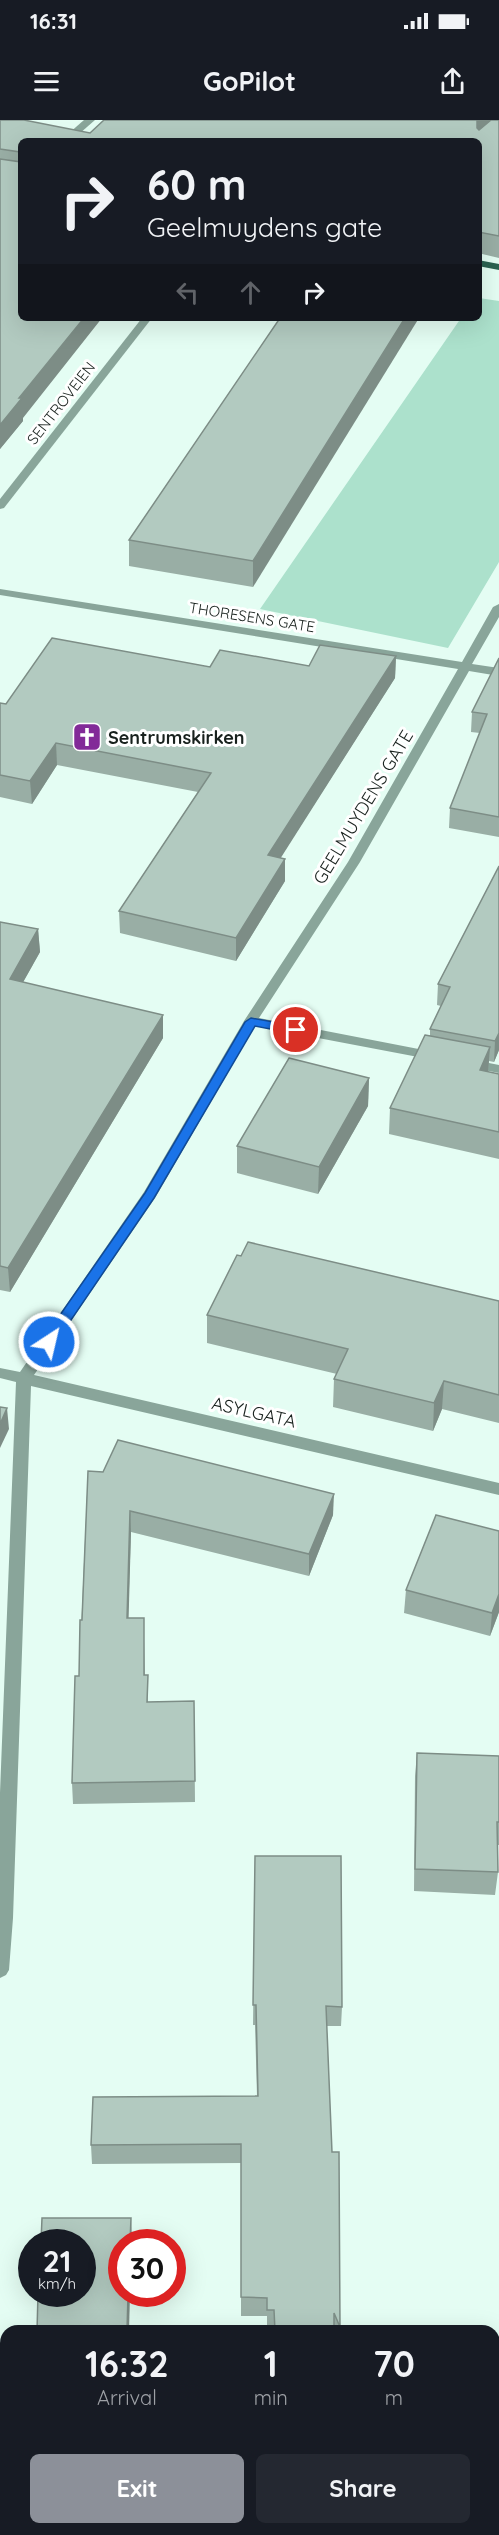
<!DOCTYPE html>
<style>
body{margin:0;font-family:Quicksand,sans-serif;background:#242831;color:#f1f3f6;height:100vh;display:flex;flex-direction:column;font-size:22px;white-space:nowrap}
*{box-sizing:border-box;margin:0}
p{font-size:20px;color:#9ea1a6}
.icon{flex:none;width:33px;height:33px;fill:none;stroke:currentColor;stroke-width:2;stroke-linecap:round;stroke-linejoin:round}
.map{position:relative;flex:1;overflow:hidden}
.drawer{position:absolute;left:0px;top:2205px;width:500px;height:210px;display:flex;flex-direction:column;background:#171b24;border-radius:18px 18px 0 0;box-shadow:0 6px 24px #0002}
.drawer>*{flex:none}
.banner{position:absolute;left:18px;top:18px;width:464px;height:183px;border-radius:9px;box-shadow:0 6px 24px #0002;background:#171b24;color:#f1f3f6;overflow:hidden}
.speed{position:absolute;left:18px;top:2109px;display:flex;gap:12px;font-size:30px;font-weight:700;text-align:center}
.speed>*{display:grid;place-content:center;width:78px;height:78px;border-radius:50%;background:#171b24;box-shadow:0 6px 24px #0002;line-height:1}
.speed small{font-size:15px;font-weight:400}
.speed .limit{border:9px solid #d22;background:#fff;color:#111}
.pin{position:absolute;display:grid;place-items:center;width:51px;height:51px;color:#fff;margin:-26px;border:3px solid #fff;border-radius:50%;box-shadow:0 2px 6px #0007}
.me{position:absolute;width:66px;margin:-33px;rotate:35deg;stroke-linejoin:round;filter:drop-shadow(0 0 4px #0008)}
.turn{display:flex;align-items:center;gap:21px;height:126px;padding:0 30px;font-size:27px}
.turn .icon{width:78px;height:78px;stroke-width:2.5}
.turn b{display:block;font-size:42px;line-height:51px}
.lanes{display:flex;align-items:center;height:57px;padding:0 30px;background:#0003;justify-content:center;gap:30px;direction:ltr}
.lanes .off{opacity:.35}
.eta{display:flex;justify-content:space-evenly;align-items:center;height:102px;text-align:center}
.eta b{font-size:36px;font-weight:700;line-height:42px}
.primary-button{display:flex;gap:12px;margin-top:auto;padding:12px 30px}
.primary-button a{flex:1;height:69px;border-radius:9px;background:#8c9099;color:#fff;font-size:24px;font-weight:700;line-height:69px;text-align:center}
.primary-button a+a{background:#242831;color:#f1f3f6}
.status{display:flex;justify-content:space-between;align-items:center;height:42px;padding:0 30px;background:#171b24;direction:ltr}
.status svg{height:16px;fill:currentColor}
header{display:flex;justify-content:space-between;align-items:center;height:78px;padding:0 30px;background:#171b24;font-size:27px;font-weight:700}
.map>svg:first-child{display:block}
.green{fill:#ace1cc}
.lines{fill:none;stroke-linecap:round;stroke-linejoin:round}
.minor{fill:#89a59a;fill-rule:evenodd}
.major{fill:#2b6250;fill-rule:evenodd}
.wall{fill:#99aea5}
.shaded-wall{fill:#7d8d86}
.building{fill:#b2cac0;stroke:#7d8d86;stroke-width:1.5}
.route{fill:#1a73e8;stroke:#114b97;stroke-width:1.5}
.labels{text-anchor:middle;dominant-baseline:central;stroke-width:6;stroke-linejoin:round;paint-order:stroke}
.far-street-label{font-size:15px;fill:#18211d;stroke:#fff}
.poi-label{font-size:18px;font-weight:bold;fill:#18211d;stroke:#fff;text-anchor:start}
.street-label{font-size:18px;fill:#18211d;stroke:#fff}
</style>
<div class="status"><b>16:31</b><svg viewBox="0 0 49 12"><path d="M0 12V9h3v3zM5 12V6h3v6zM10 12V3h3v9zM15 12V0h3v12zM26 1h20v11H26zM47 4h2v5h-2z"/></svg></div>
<header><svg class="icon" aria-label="menu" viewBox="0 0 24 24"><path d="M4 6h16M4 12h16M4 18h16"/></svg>GoPilot<svg class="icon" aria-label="share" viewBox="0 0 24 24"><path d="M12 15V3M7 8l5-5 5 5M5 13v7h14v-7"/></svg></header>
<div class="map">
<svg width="499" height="2415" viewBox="0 0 499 2415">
<rect width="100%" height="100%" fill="#e4fdf3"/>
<path class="green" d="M 479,178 L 499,181 L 499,442 L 448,528 L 260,489 L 461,198 L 478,198 Z"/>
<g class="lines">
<g class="minor">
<path d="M 84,0 L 95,0 L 71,21 L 60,21 Z"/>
<path d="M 142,198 L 152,198 L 4,388 L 0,389 L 0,379 Z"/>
<path d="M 0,469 L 462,542 L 493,487 L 499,484 L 499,497 L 472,544 L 499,548 L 499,556 L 469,551 L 360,742 L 259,898 L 434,932 L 441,936 L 434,940 L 255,906 L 155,1078 L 34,1255 L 499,1363 L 499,1375 L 31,1266 L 13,1798 L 9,1850 L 6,1855 L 0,1858 L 0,1673 L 16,1262 L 0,1258 L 0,1248 L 20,1252 L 144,1072 L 244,901 L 348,742 L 458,549 L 0,475 Z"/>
<path d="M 469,939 L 499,945 L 499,953 L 464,946 L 462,943 Z"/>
</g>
<path class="major" d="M 478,140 L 499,144 L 499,150 L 478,146 Z"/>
</g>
<g class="wall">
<path d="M 0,0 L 90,13 L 499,0 L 499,138 L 478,133 L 478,21 L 21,21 L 23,301 L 0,329 Z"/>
<path d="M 280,198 L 253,467 L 129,446 L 129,420 Z"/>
<path d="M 396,536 L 395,558 L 280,738 L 285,739 L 285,761 L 236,841 L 120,813 L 119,791 L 198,672 L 57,645 L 32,684 L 0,677 L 0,583 L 6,584 L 210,547 L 309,546 Z"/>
<path d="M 499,538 L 499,717 L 449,708 L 450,688 L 480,613 L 471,612 L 472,592 Z"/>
<path d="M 499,746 L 499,930 L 494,942 L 489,941 L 488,952 L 499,954 L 499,1039 L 389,1014 L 390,988 L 430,916 L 430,909 L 441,886 L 437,885 L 438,864 Z"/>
<path d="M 0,802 L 38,809 L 40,832 L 23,862 L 163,918 L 10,1172 L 0,1170 Z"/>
<path d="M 369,958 L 368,986 L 318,1074 L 237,1053 L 237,1026 Z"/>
<path d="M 241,1136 L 499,1181 L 499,1303 L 442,1289 L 433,1311 L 333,1287 L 334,1259 L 337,1254 L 207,1223 L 207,1195 Z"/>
<path d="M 88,1351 L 333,1395 L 309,1456 L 131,1412 L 128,1498 L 144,1519 L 145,1555 L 148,1582 L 194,1581 L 195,1682 L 73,1684 L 72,1663 L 79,1556 Z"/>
<path d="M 499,1411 L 499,1492 L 490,1516 L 404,1493 L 406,1470 Z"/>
<path d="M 417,1633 L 499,1636 L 499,1725 L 497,1725 L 498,1752 L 495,1775 L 414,1771 L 415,1656 Z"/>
<path d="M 255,1736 L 342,1887 L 341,1906 L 326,1906 L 332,2032 L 339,2032 L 340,2211 L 274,2211 L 274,2209 L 267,2209 L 267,2196 L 241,2196 L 241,2043 L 92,2044 L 91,2025 L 257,1976 L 255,1905 L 253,1905 Z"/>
<path d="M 176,2409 L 338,2409 L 337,2415 L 176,2414 Z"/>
<path d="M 422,2409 L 494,2409 L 499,2415 L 425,2415 Z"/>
</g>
<g class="shaded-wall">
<path d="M 477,0 L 498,0 L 476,21 Z"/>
<path d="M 84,198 L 102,198 L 23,298 L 23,301 L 0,329 L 0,305 L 19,278 Z"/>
<path d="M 405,198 L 419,198 L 253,467 L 253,441 Z"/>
<path d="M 396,536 L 395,558 L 268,758 L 268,735 Z"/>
<path d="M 56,623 L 57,645 L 32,684 L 30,661 Z"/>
<path d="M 285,739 L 285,761 L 236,841 L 236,818 Z"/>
<path d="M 38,809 L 40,832 L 12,882 L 10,859 Z"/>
<path d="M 163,895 L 163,918 L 10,1172 L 8,1148 Z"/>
<path d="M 499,913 L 499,930 L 494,942 L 495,921 Z"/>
<path d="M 490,927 L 488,953 L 480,950 Z"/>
<path d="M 369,958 L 368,986 L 318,1074 L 319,1047 Z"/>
<path d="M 444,1261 L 442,1289 L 433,1311 L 434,1283 Z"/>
<path d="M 7,1288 L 9,1309 L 0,1328 L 0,1304 Z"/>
<path d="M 334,1374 L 333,1395 L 309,1456 L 309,1434 Z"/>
<path d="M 130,1391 L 131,1412 L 128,1519 L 127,1498 Z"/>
<path d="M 499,1474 L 499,1492 L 490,1516 L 492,1493 Z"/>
<path d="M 131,2098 L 132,2122 L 130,2122 Z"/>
<path d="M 128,2174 L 130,2174 L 129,2211 L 127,2211 Z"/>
</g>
<g class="building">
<path d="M 0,0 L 24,0 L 90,13 L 104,0 L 477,0 L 477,8 L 479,10 L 491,0 L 499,0 L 499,116 L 478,112 L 478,21 L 21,21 L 21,39 L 20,32 L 0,29 Z"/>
<path d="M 0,39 L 21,42 L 21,198 L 84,198 L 19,278 L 22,278 L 0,305 Z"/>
<path d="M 280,198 L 405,198 L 253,441 L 129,420 Z"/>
<path d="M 52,518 L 210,547 L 220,530 L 309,546 L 320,525 L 396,536 L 268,735 L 285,739 L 236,818 L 119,791 L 211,653 L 56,623 L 30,661 L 0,655 L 0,583 L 6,584 Z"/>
<path d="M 499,538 L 499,697 L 450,688 L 487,594 L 472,592 Z"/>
<path d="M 499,746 L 499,913 L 495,921 L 430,909 L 450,867 L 438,864 Z"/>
<path d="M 0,802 L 38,809 L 10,859 L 163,895 L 8,1148 L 0,1146 Z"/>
<path d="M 425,915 L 490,927 L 480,950 L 499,954 L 499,1012 L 390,988 Z"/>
<path d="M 289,938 L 369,958 L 319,1047 L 237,1026 Z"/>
<path d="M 248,1122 L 499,1181 L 499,1275 L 444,1261 L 434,1283 L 334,1259 L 348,1229 L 207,1195 L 237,1135 L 241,1136 Z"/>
<path d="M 0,1287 L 7,1288 L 0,1304 Z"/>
<path d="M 118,1320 L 334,1374 L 309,1434 L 130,1391 L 127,1498 L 144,1498 L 144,1555 L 148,1555 L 147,1582 L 194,1581 L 195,1661 L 72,1663 L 75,1556 L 79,1556 L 80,1500 L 82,1500 L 88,1351 L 103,1352 Z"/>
<path d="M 436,1395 L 499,1411 L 499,1474 L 492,1493 L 406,1470 Z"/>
<path d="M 417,1633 L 499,1636 L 499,1702 L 497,1702 L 498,1752 L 415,1749 Z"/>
<path d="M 255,1736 L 341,1736 L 342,1887 L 326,1886 L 332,2032 L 339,2032 L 340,2207 L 334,2193 L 334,2211 L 275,2211 L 274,2190 L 267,2190 L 267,2178 L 241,2177 L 241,2024 L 91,2025 L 93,1977 L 258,1976 L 256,1885 L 253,1885 Z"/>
<path d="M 42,2098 L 131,2098 L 130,2122 L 122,2122 L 122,2174 L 128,2174 L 127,2211 L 37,2211 L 38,2174 L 82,2174 L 82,2122 L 41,2122 Z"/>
<path d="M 499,2392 L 499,2415 L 434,2415 L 431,2409 L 494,2409 L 494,2394 Z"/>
<path d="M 193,2409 L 338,2409 L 317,2409 L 317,2415 L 192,2415 Z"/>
</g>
<path class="route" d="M 251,898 L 296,906 L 303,910 L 296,914 L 255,906 L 154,1078 L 54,1225 L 44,1225 L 42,1222 L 44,1218 L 145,1073 L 245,902 Z"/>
<defs>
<g id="church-square" transform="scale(1.5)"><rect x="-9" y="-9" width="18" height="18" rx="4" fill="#822a98" stroke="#fff"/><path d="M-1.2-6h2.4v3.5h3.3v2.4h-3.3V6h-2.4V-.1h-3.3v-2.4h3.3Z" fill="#fff"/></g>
</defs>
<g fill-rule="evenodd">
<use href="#church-square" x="87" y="617"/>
</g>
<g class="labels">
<g class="far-street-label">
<text transform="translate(61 283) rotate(-52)">SENTROVEIEN</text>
<text transform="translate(252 497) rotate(9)">THORESENS GATE</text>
</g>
<g class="poi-label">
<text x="108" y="617">Sentrumskirken</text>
</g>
<g class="street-label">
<text transform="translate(363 687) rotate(-59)">GEELMUYDENS GATE</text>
<text transform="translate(254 1292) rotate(13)">ASYLGATA</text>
</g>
</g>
</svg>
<div class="speed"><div>21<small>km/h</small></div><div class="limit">30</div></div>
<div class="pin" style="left:296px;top:910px;background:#d93025"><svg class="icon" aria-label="arrive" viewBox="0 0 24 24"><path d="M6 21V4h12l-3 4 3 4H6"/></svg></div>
<svg class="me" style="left:49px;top:1222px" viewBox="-20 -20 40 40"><circle r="17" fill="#1a73e8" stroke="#fff" stroke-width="3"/><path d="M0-11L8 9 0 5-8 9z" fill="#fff"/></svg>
<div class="banner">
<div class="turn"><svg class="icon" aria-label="right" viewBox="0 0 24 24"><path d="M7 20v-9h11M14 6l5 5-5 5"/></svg><div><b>60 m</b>Geelmuydens gate</div></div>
<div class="lanes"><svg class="icon off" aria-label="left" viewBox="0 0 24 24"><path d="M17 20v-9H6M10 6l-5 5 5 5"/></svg><svg class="icon off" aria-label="ahead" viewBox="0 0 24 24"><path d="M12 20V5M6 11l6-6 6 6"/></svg><svg class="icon" aria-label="right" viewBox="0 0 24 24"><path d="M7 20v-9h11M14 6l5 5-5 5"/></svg></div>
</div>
<section class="drawer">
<div class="eta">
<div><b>16:32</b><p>Arrival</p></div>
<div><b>1</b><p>min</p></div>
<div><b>70</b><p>m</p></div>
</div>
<div class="primary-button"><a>Exit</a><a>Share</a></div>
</section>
</div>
